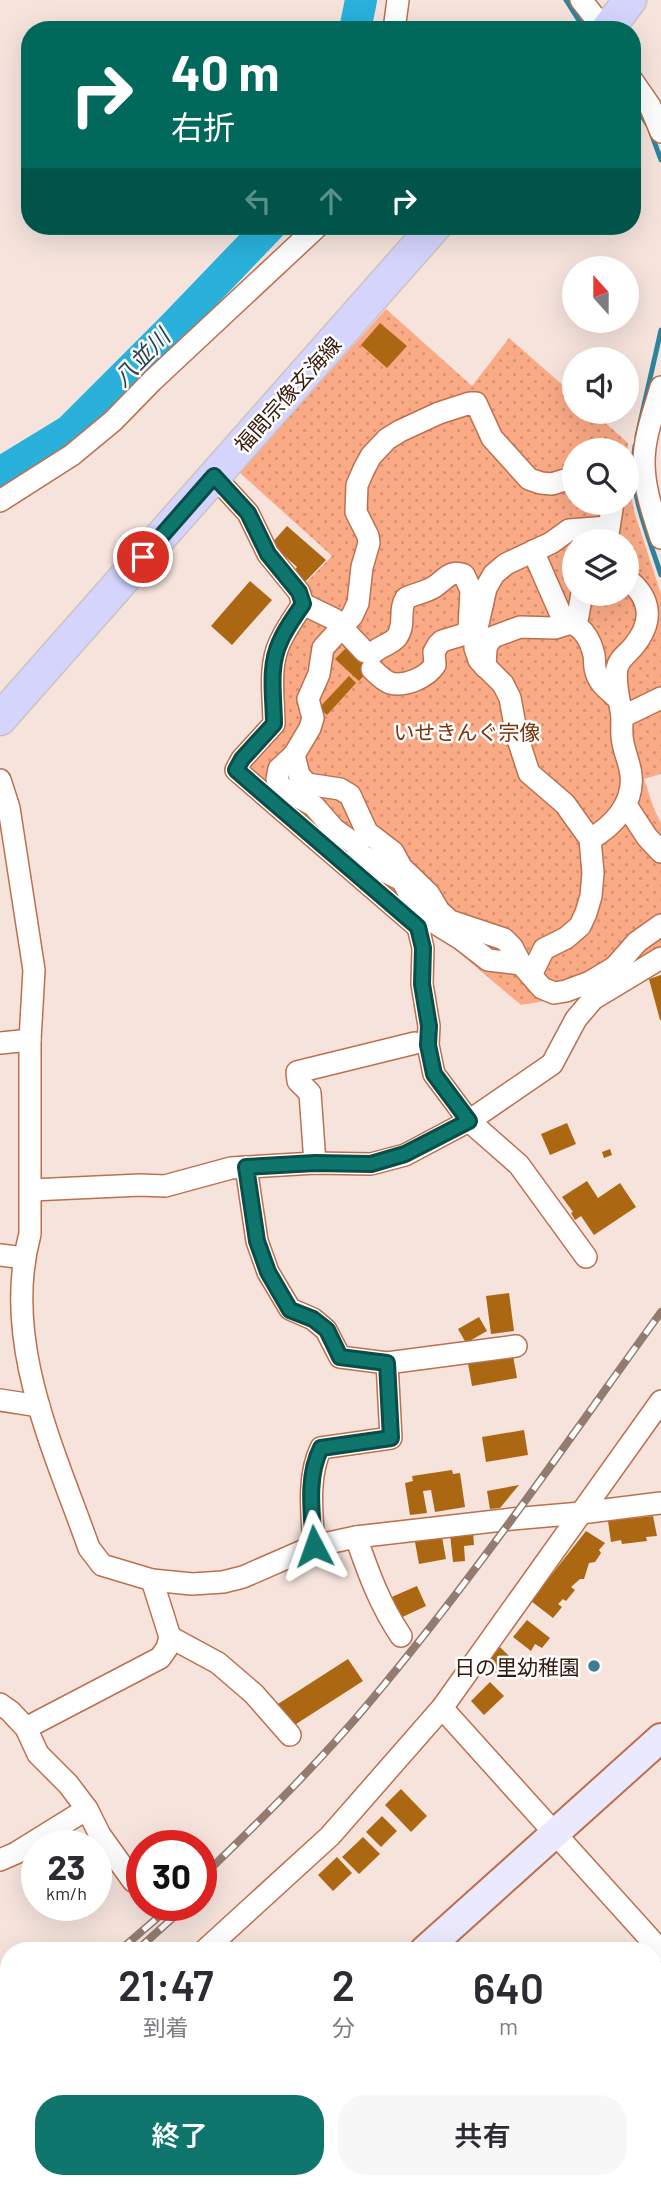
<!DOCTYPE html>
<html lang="ja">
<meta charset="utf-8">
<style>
body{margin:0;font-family:Barlow,"Noto Sans JP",sans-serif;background:#f7f7f7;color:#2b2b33;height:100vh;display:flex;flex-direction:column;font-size:26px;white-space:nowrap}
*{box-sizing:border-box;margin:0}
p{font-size:23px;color:#7c7c81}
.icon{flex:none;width:38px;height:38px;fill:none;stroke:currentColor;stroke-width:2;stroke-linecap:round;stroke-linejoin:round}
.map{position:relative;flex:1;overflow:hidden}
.panel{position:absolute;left:0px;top:1942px;width:662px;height:247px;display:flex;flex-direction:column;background:#fff;border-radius:28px 28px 0 0;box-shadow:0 7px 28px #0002}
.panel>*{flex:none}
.hud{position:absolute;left:21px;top:21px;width:620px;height:214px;border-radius:28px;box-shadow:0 7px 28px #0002;background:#00695c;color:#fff;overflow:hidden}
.needle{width:46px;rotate:339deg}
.tools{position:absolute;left:562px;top:256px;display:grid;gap:14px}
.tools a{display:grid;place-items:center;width:77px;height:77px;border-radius:50%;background:#fff;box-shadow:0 7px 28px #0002;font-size:35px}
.speed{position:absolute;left:21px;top:1830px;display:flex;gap:14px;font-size:35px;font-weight:700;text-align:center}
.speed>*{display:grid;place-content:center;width:91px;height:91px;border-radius:50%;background:#fff;box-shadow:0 7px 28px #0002;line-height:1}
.speed small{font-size:18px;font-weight:400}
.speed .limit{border:10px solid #d22;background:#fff;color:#111}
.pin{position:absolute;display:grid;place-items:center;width:60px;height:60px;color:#fff;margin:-30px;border:4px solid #fff;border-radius:50%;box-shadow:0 2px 7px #0007}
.me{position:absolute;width:77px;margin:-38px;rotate:356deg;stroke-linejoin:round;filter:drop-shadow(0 0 5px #0008)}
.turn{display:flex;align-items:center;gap:24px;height:147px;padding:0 35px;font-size:32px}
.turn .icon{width:91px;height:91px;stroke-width:2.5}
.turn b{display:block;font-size:49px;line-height:60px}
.lanes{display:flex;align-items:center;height:66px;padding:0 35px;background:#0003;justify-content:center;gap:35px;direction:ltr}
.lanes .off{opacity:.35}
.eta{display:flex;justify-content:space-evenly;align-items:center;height:119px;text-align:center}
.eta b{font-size:42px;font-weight:600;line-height:49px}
.cta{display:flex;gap:14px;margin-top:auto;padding:14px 35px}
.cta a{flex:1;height:80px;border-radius:28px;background:#0f766e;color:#fff;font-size:28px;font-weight:600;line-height:80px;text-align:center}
.cta a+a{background:#f7f7f7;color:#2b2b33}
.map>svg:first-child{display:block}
.green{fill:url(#green-dots);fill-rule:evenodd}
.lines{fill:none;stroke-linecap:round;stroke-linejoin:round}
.stream{stroke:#2e849d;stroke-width:5}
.river{stroke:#29b1db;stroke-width:32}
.building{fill:#ab6711}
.street-casing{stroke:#bc704e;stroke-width:24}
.secondary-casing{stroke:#bc704e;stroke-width:32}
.primary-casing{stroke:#cbc3c0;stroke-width:35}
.street{stroke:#fff;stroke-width:21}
.secondary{stroke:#eae9fe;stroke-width:28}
.primary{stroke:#d4d4fc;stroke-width:32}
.rail-casing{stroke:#937b70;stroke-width:8}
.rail{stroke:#fff;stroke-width:5;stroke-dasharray:16;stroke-linecap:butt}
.route-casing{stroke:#0a4d48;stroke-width:18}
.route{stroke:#0f766e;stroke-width:12}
.poi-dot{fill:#3f7c93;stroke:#fff;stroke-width:2.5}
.labels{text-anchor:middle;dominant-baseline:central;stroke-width:5;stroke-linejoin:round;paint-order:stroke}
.street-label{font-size:21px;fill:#381a0c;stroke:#fff}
.park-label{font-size:21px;fill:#7c340c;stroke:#fff}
.poi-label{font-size:21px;fill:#381a0c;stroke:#fff;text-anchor:end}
.water-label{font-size:23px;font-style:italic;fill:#29444e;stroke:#fff}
</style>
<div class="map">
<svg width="661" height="2189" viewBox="0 0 661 2189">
<defs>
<pattern id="green-dots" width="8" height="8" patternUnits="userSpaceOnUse" patternTransform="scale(1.75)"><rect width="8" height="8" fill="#fbaa86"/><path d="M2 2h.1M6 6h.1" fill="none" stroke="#d89272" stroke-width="1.8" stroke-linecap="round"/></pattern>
</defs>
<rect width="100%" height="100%" fill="#f5e3dc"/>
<path class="green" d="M 386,309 L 472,386 L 509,338 L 574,395 L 574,411 L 592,411 L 628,443 L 627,461 L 626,450 L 574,450 L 574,502 L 626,502 L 627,472 L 634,511 L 661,594 L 661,774 L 644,779 L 654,809 L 661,823 L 661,949 L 590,993 L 521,1005 L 244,770 L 278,730 L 278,667 L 301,588 L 332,556 L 239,472 ZM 574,541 L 626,541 L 626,593 L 574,593 Z"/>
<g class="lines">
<g class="stream">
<path d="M 566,0 L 585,30"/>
<path d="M 632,100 L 647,124"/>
<path d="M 651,133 L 661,160"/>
<path d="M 637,436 L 661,330"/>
<path d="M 635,446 C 627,489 648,534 661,575"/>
</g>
<g class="river">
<path d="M 355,30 L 361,0"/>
<path d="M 0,473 L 69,431 L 173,327 L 270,226"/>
</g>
</g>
<g class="building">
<path d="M 380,323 L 407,346 L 387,368 L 361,345 Z"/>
<path d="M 287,526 L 326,560 L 305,582 L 293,572 L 297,567 L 271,544 Z"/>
<path d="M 250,581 L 272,600 L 232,645 L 211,626 Z"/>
<path d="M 350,644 L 373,665 L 359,681 L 335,659 Z"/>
<path d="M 349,676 L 356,683 L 327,715 L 319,708 Z"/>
<path d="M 661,975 L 661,1020 L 660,1020 L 649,979 Z"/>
<path d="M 567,1123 L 576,1144 L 550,1155 L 541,1134 Z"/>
<path d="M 610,1149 L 612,1155 L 604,1158 L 602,1152 Z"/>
<path d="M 587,1181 L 598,1198 L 620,1183 L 636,1207 L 594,1235 L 581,1216 L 575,1220 L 571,1213 L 573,1212 L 562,1197 Z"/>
<path d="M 509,1293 L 514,1331 L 491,1334 L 486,1296 Z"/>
<path d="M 479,1317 L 487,1331 L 466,1343 L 458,1329 Z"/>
<path d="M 512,1350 L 517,1378 L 472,1386 L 467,1358 Z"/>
<path d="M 524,1430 L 528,1455 L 486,1462 L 482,1437 Z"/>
<path d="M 452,1470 L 453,1474 L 460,1473 L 465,1507 L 435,1512 L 431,1490 L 423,1491 L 427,1513 L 410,1515 L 405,1483 L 413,1481 L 412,1476 Z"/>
<path d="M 519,1485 L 500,1508 L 490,1509 L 487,1491 Z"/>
<path d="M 653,1516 L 657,1536 L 646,1537 L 647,1541 L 622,1544 L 621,1540 L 611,1542 L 608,1521 Z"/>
<path d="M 586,1531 L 605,1543 L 599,1550 L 601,1553 L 595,1562 L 589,1563 L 584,1579 L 580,1579 L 571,1587 L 575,1590 L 566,1601 L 563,1599 L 558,1604 L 562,1607 L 553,1618 L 531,1601 Z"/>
<path d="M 473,1532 L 474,1545 L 464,1546 L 465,1561 L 453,1562 L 450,1534 Z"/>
<path d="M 442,1537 L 446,1559 L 419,1564 L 415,1542 Z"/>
<path d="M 417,1586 L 426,1606 L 396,1620 L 387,1599 Z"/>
<path d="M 527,1620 L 550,1638 L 542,1648 L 535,1644 L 531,1651 L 513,1637 Z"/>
<path d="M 500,1647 L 518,1665 L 503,1680 L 485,1662 Z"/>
<path d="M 348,1659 L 363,1681 L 293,1726 L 278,1704 Z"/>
<path d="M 490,1682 L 504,1696 L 484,1715 L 471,1701 Z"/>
<path d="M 401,1789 L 427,1816 L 411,1832 L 385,1805 Z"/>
<path d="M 382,1816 L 397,1831 L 381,1847 L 366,1832 Z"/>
<path d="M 363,1837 L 380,1854 L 359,1874 L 342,1857 Z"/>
<path d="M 337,1857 L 352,1873 L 333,1891 L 318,1875 Z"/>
</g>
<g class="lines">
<g class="street-casing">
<g id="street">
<path d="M 581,0 L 605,30"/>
<path d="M 394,30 L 398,0"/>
<path d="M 632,80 L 650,106 L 661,132"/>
<path d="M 661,387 C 654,411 644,437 644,462 C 644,489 653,513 661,538"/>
<path d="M 214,476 L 248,513 L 268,554 L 299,592 L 303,604 C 295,616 286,629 280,642 C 268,667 274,698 274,724 L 242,759 L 236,770 L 418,927 L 423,948 L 422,984 L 429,1026 L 428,1045 L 434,1074 L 469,1121 L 519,1165 L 586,1257"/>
<path d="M 574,477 L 552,484 L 541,483 L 529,479 L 492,438 L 476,403 L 470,403 L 439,413 L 400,431 L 387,439 L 371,456 L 364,469 L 357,485 L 356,512 L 368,536 L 369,543 L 362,567 L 358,603 L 352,616 L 323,648 L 319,674 L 308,699 L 313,718 L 310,728 L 294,755 L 299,775 L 307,784 L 340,789 L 350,795 L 367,832 L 393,852 L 401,867 L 429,894 L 439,911 L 450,921 L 504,939 L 512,947 L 521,964 L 542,988 L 554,993 L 566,991 L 590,982 L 615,967 L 622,980"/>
<path d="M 0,501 L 72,455 L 113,421 L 152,381 L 318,226"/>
<path d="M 607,541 L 613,502"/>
<path d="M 533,551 L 565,624"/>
<path d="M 303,604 L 334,619 L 365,652 L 373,653 C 380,646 390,645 397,637 C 406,624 398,611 406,598 C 415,594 426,592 434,587 C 445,580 450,569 464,575 L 471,590 L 469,629 L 465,634 L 442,641 L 438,645 L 434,652 L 435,665 C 427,677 406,687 390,683 C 383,680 377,674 372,669"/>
<path d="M 575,624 L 578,616 L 582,593"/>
<path d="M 485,667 L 486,649 L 488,643 L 493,637 L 520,627 L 555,628 L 571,623 C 584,628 591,642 594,655 C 595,661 594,667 596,672 C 599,684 610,691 618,699"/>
<path d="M 622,717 L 661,698"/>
<path d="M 294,755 L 279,769 L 277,779 L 281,787 L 314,806 L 334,829 L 355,844 L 362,856 L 374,861 L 386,872 L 402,880 L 414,902 L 427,918 L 461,939 L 488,960 L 521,964"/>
<path d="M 0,780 L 9,808 L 34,970 L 30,1040 L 30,1234 C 1,1341 54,1449 89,1548 L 102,1565 L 152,1580 L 192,1584 L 223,1582 L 243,1577 L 314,1546 L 356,1537 L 512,1519 L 581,1513 L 661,1503"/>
<path d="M 626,805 L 647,837 L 661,852"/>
<path d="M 590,839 C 614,826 634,803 631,775 C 630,764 625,754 623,743 C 621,735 622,725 622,717 C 620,701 614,684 617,668 C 619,659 627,654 633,647 C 654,622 652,598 626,578"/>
<path d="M 615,967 L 637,942 L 661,925"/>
<path d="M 531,975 L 544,949 L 566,938 L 580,926 L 586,913 L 591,896 L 593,873 L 590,839 L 565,804 L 529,773 L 517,736 L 510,698 L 503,684 L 479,660 L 475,648 L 475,637 L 486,588 L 494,574 L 506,564 L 551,543 L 569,530 L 608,527"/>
<path d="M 0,1043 L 30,1040"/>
<path d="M 315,1163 L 310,1093 L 298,1081 L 297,1072 L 415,1043"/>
<path d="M 246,1167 L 257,1241 L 268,1272 L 290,1309 L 313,1319 L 326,1330 L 340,1357 L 387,1363 L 516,1346"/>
<path d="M 32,1190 L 140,1185 L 165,1186 L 231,1168 L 315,1163 L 371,1164 L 405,1155 L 469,1121 L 552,1064 L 576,1019 L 593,999 L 661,958"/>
<path d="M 0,1255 L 24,1258"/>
<path d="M 0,1400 L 39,1406"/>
<path d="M 356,1537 C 368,1572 380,1605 401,1636"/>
<path d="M 314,1546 C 312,1514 307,1477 321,1448 L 391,1438 L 387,1363"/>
<path d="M 170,1637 L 218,1663 L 254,1694 L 290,1735"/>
<path d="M 0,1704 L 10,1711 L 26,1728 L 38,1754 L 68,1784 L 87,1809 L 100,1835 L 133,1881"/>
<path d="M 442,1708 L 661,1951"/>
<path d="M 26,1728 L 160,1658 L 167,1648 L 170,1637 L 152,1580"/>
<path d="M 0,1860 L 16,1853 L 87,1809"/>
<path d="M 204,1951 L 330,1836 L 442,1708 L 661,1401"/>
<path d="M 0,2133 L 9,2126"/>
<path d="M 653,2162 L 661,2158"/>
<path d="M 213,2180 L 221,2189"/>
<path d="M 413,2180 L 421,2189"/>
<path d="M 604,2189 L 618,2180"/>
</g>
</g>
<g class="secondary-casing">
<g id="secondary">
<path d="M 424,1951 L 661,1738"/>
<path d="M 0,2185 L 4,2189"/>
<path d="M 162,2189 L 172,2180"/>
</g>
</g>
<g class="primary-casing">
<g id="primary">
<path d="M 607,30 L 630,0"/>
<path d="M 0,719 L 435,226"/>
</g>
</g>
<use href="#street" class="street"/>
<use href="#secondary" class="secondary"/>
<use href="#primary" class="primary"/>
<g class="rail-casing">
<g id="rail">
<path d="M 201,1878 C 261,1820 320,1762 373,1698 C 476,1575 567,1442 661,1312"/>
<path d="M 119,1951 L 171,1906"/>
<path d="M 136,1951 L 186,1906"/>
<path d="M 0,2053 L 9,2046"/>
<path d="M 0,2067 L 9,2060"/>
</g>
</g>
<use href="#rail" class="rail"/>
</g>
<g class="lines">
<g class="route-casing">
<path id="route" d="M 143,557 L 214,476 L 248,513 L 268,554 L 299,592 L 303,604 C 295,616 285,629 280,642 C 268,667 274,698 274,724 L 242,759 L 236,770 L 418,927 L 423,948 L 422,984 L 429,1026 L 428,1045 L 434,1074 L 469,1121 L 405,1154 L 371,1164 L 315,1163 L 246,1167 L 257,1241 L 268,1272 L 290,1310 L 313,1319 L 327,1330 L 340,1357 L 387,1363 L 391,1438 L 321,1448 C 306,1477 312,1514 314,1546"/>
</g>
<use href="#route" class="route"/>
</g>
<circle class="poi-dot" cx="594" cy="1666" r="7"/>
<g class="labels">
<g class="street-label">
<text transform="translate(287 394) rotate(-48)">福間宗像玄海線</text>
</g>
<g class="park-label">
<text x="467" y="731">いせきんぐ宗像</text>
</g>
<g class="poi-label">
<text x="580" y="1666">日の里幼稚園</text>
</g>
<g class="water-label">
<text transform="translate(141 357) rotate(-46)">八並川</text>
</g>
</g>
</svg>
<div class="tools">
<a><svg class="needle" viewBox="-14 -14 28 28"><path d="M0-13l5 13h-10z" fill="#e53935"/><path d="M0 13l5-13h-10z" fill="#7c7c81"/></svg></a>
<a><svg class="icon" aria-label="sound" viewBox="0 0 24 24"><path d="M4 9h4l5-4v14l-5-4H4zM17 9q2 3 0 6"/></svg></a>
<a><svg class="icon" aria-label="search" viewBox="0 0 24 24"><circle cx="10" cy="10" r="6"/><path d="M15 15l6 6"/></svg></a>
<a><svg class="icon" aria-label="layers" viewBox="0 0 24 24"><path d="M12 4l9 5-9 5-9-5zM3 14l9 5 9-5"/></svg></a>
</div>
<div class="speed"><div>23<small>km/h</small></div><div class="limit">30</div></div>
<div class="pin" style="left:143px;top:557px;background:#d93025"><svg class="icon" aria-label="arrive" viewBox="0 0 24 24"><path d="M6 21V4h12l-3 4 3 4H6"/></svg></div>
<svg class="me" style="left:314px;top:1546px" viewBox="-20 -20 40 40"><path d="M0-17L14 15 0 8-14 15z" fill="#0f766e" stroke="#fff" stroke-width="4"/></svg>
<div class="hud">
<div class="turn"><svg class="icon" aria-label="right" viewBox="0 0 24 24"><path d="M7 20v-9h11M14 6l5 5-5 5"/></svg><div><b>40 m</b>右折</div></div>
<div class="lanes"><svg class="icon off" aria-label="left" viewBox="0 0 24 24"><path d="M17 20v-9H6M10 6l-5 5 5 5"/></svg><svg class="icon off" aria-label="ahead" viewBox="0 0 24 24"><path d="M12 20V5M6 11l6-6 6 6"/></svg><svg class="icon" aria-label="right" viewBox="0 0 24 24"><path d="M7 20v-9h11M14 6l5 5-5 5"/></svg></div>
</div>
<section class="panel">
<div class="eta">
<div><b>21:47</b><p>到着</p></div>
<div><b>2</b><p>分</p></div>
<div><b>640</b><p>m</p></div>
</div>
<div class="cta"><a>終了</a><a>共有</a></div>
</section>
</div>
